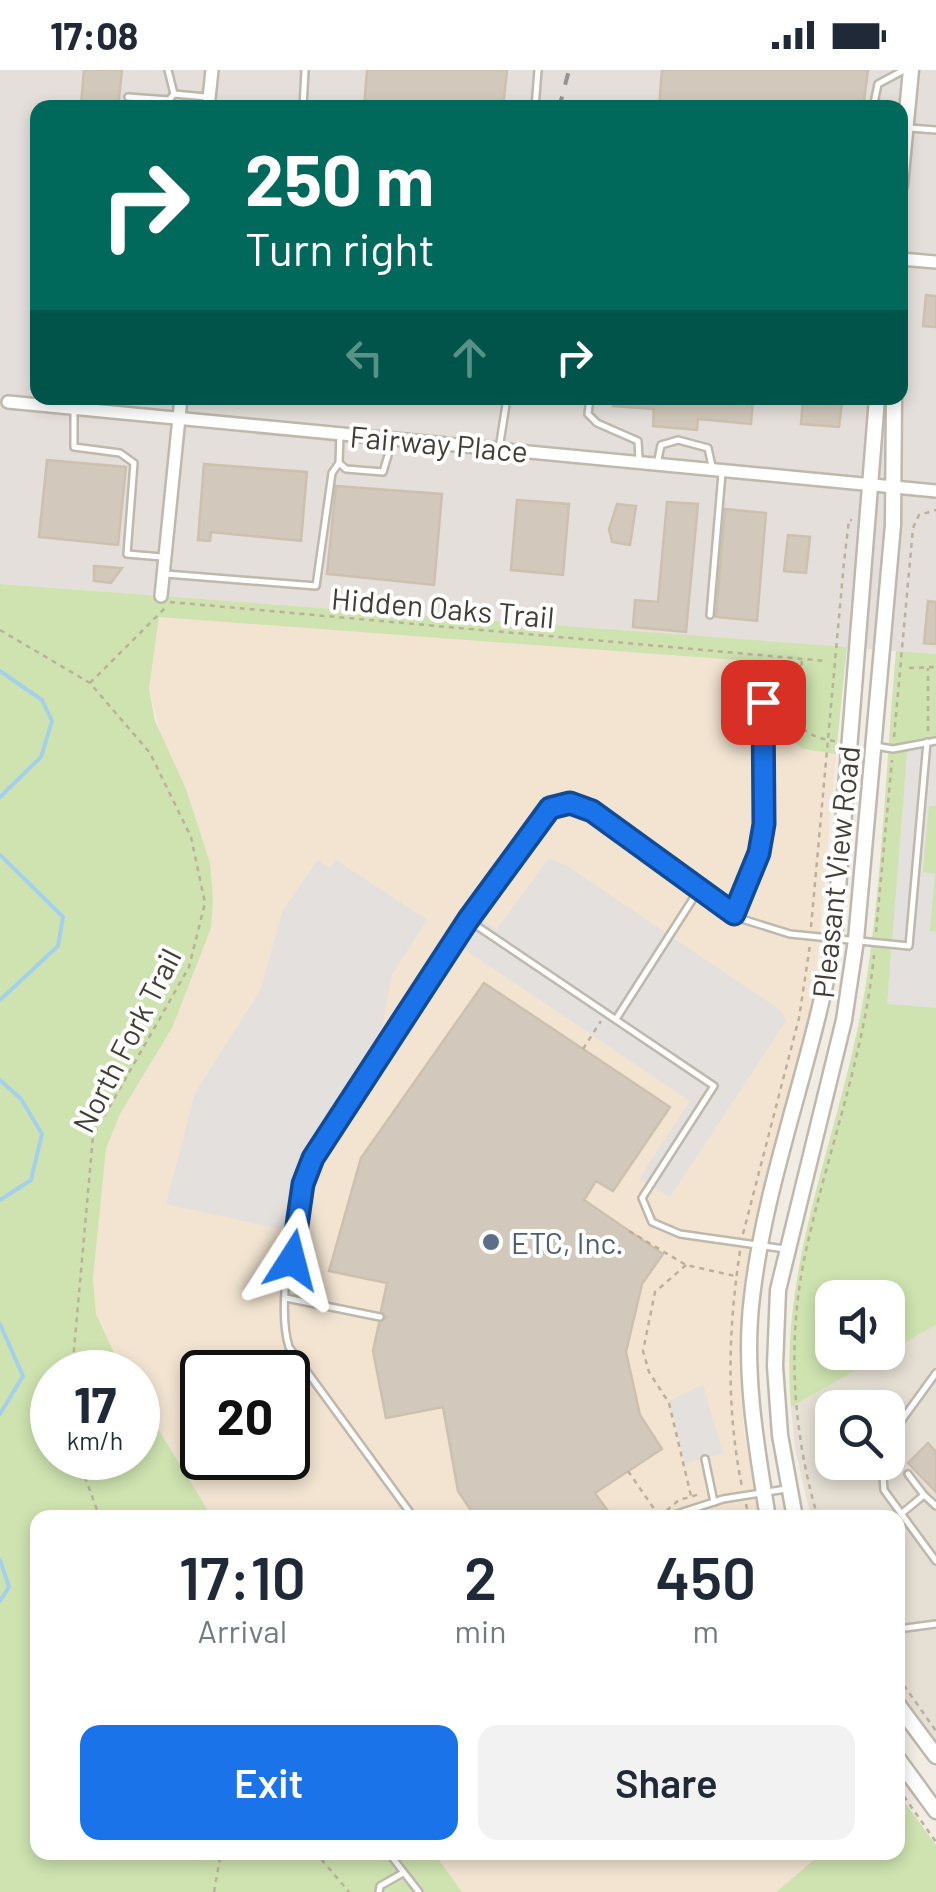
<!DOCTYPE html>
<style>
body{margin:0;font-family:Barlow,sans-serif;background:#f2f2f3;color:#1f2937;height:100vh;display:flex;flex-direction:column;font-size:38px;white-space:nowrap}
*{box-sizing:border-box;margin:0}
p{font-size:32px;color:#747a83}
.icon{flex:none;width:55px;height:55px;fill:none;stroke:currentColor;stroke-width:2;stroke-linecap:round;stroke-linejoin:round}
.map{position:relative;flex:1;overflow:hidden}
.side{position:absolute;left:30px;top:1440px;width:875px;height:350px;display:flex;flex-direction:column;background:#fff;border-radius:20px;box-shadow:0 5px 15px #0003}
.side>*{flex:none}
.hud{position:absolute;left:30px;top:30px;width:878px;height:305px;border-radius:20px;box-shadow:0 5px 15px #0003;background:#00695c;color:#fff;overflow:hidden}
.tools{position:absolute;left:815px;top:1210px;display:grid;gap:20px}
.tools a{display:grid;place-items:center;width:90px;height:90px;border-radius:20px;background:#fff;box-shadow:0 5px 15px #0003;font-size:50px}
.speed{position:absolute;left:30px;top:1280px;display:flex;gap:20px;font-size:50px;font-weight:700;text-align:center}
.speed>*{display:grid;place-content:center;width:130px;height:130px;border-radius:50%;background:#fff;box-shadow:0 5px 15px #0003;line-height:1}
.speed small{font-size:25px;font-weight:400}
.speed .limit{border:5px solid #111;border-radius:15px;background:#fff;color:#111}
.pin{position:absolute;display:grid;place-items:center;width:85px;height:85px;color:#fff;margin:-42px;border-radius:20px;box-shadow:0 5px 15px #0006}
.me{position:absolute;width:110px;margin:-55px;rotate:9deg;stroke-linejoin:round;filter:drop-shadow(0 0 8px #0008)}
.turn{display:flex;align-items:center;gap:35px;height:210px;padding:0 50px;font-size:45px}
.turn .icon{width:130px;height:130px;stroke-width:2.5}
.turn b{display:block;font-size:70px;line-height:85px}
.lanes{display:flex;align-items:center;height:95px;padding:0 50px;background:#0003;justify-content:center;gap:50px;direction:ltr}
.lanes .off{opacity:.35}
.eta{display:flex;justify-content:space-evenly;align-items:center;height:170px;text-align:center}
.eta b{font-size:60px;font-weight:600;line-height:70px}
.primary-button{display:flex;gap:20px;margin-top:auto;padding:20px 50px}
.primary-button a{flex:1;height:115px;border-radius:20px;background:#1a73e8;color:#fff;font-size:40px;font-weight:600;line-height:115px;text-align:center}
.primary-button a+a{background:#f2f2f3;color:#1f2937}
.status{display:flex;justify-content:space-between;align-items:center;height:70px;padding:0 50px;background:#fff;direction:ltr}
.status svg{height:28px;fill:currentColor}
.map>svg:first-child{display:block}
.residential{fill:#e5dfd4;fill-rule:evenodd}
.commercial{fill:#f2e4d1;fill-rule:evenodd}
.industrial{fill:#e4dfda;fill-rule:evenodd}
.green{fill:#cee3b0;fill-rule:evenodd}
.parking{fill:#e3e0dd}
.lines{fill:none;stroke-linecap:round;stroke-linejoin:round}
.stream{stroke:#a5d0eb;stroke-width:4}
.building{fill:#d2c9bc;stroke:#cdc0af;stroke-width:2.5}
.service-casing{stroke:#bfb8ac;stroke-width:10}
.minor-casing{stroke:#bfb8ac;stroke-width:16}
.tertiary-casing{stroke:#bfb8ac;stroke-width:19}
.path{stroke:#bdb09b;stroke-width:2.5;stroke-dasharray:5 5;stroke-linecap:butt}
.service{stroke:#fff;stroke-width:5}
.minor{stroke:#fff;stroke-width:11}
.tertiary{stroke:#fff;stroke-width:14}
.rail{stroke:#949494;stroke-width:4;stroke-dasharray:12 12;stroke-linecap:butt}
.route-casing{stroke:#114b97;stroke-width:25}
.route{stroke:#1a73e8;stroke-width:18}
.service-dot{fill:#5c6f8a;stroke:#fff;stroke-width:4}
.labels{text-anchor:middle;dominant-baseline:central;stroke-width:8;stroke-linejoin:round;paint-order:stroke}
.street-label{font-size:30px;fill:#433e35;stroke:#fff}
.service-label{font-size:30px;fill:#4e5e75;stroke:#fff;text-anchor:start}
</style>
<div class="status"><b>17:08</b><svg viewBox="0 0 49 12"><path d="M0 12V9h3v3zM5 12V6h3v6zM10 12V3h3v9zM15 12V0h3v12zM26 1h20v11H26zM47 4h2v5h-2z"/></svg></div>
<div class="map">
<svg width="936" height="1822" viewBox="0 0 936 1822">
<rect width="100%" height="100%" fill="#f1ede5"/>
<path class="residential" d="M 936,1255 L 936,1672 L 898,1620 L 898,1448 L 811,1447 L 795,1379 L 791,1337 ZM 832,1338 L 888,1338 L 888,1392 L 832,1392 Z"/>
<g class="commercial">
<path d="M 159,546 L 790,594 L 785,656 L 803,679 L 836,684 L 815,919 L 743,1218 L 739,1293 L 744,1361 L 761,1447 L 212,1447 L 138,1326 L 138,1302 L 123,1302 L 118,1294 L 96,1244 L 93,1209 L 106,1079 L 120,1044 L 172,958 L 186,719 L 165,681 L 149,619 ZM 202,1302 L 288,1302 L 288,1388 L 202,1388 Z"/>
<path d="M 434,1783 L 822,1783 L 776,1822 L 462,1822 Z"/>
</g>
<path class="industrial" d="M 0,0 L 936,0 L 936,584 L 0,514 ZM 38,38 L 900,38 L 900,328 L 38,328 Z"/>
<g class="green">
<path d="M 0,514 L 847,577 L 836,684 L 803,679 L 788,667 L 790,594 L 159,547 L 149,619 L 155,651 L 186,719 L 210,793 L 213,831 L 211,858 L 172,958 L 120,1044 L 106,1079 L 93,1209 L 96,1244 L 123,1302 L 52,1302 L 52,1388 L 138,1388 L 138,1326 L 212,1447 L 38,1448 L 38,1782 L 434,1783 L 462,1822 L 0,1822 Z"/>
<path d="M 896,581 L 936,584 L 936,1255 L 791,1337 C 778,1189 844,1057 866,913 C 883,804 886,691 896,581 ZM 832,1228 L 888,1228 L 888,1282 L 832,1282 Z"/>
<path d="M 900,1726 L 936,1775 L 936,1822 L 776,1822 L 822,1783 L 898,1782 Z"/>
</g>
<g class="parking">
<path d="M 936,666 L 936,736 L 929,736 L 923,802 L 935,804 L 930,861 L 936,862 L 936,938 L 887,934 L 908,671 Z"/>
<path d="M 549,788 L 567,796 L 780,940 L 786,951 L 670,1127 L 639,1109 L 690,1031 L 463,878 L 482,850 L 497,859 Z"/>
<path d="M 318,790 L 330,798 L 336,790 L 427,850 L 392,904 L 382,957 L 309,1074 L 289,1161 L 166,1134 L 195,1023 L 260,921 L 283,840 Z"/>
<path d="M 703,1315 L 723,1384 L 685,1393 L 669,1331 Z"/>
</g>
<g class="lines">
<g class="stream">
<path d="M 0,601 L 42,630 L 52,651 L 41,687 L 0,727"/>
<path d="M 0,785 L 63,847 L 58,876 L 0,930"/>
<path d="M 0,1010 L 21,1029 L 42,1064 L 31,1110 L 0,1130"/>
<path d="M 0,1254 L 23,1306 L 0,1344"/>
<path d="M 0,1490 L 9,1517 L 0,1531"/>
</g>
</g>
<g class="building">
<path d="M 84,0 L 122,0 L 118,38 L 81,35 Z"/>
<path d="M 367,0 L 507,0 L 503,38 L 364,38 Z"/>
<path d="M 662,0 L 868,0 L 863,38 L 659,38 Z"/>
<path d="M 926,225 L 936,226 L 936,257 L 923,256 Z"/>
<path d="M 614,328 L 753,328 L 751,354 L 698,349 L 697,360 L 653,356 L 654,339 L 613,336 Z"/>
<path d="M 803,329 L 842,333 L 839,357 L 801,354 Z"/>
<path d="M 47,390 L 126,397 L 118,475 L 39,467 Z"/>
<path d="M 204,394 L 307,402 L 301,471 L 211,462 L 210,471 L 198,470 Z"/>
<path d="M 336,416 L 442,424 L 434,515 L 327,504 Z"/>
<path d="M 517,430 L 569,434 L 563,505 L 511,500 Z"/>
<path d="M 667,432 L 698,434 L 686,562 L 633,557 L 635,530 L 658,532 Z"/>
<path d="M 617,434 L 636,436 L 630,475 L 612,472 L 609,459 Z"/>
<path d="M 725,439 L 766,443 L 757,551 L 716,547 Z"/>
<path d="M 788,465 L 810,467 L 806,503 L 784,501 Z"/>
<path d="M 94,496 L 122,498 L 111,513 L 94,511 Z"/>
<path d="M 928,531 L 936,532 L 936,574 L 924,573 Z"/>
<path d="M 755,592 L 782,594 L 778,633 L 769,632 L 764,625 L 751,630 Z"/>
<path d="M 484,913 L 670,1037 L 613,1121 L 596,1111 L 584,1130 L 663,1184 L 642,1214 L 626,1282 L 640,1345 L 662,1379 L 595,1423 L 613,1448 L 476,1448 L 458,1421 L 443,1337 L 386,1348 L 373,1281 L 379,1253 L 386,1247 L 381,1241 L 387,1213 L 329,1201 L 361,1088 Z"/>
<path d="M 928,1373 L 936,1382 L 936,1422 L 908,1393 Z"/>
</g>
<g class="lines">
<g class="service-casing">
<g id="service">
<path d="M 168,0 L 174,24 L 206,27"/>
<path d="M 128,27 L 169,30 L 174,24"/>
<path d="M 303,38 L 305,0"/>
<path d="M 535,38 L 538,0"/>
<path d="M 873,38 L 878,14 L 904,0"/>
<path d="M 909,58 L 936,60"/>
<path d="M 590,328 L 588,344 L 597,353 L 638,371 L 639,389"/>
<path d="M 74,339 L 74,377 L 120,383 L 134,393 L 127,484 L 162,487"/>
<path d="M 340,364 L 339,393 L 346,399 L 383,402 L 392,372"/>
<path d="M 499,379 L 507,328"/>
<path d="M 657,394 L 661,375 L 678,370 L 708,378 L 712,396"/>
<path d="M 166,504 L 316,516 L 332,403 L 339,393"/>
<path d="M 710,545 L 722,403"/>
<path d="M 875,676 L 893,679 L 936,671"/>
<path d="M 734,843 L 759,783 L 764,754 L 763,631"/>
<path d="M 468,850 C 486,824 538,731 570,733 C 576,733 586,739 592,741 L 742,849 L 790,864 L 909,876 L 927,672"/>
<path d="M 616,949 L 698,821"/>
<path d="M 286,1228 L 380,1247"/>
<path d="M 888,1369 L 936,1303"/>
<path d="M 705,1389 L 714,1432"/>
<path d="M 882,1392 L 884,1420 L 936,1491"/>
<path d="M 924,1425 L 936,1436"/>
<path d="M 901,1444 L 924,1425 L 908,1404"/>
<path d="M 414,1448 L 289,1277 C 275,1231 296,1135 313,1088 L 468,850 L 714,1016 L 642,1128 L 652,1152 L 680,1164 L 785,1179"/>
<path d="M 679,1448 L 677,1444 L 723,1429 L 786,1419"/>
<path d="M 898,1559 L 936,1554"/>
<path d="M 352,1782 L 355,1782"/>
<path d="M 388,1782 L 419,1822"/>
<path d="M 379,1822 L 380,1816 L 403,1803"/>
</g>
</g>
<g class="minor-casing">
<g id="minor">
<path d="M 208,38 L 212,0"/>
<path d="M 900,189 L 936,192"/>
<path d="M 8,332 L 936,421"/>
<path d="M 161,526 L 181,328"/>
</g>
</g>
<g class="tertiary-casing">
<g id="tertiary">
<path d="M 900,115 L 911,0"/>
<path d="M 768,1448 C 756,1375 743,1300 752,1227 C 766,1105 814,989 834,869 L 877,328"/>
<path d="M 795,1448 L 780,1365 L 775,1296 L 778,1220 L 844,950 L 856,870 L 893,455 L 894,328"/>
<path d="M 898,1635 L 936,1686"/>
<path d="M 898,1689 L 936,1741"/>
</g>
</g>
<g class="path">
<path d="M 170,532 L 826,591"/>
<path d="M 0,560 L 90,613 L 150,683 L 191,767 L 205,833 L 189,897 L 93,1066 L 72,1302"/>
<path d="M 802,591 C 796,632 781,664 835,671"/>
<path d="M 909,598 L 936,597"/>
<path d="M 90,613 L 165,538"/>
<path d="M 928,661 L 928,598"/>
<path d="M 894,667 L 913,458 L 919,445 L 936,440"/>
<path d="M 811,857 L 844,492 L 849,450 L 852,450"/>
<path d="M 876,862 L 892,690"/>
<path d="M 583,979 L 601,951"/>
<path d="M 629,1161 L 686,1195 L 735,1206"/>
<path d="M 743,1164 L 799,948 L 810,875"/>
<path d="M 740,1181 C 728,1261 726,1337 742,1417"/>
<path d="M 686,1195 L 655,1222 L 643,1281 L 649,1302 L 669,1333 L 691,1426"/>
<path d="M 78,1388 L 100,1448"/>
<path d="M 628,1401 L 659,1446"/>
<path d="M 746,1434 L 749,1448"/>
<path d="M 659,1447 L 679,1430 L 700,1424"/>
<path d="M 818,1448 C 793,1364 787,1275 804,1190 C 825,1088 864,989 874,885"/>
<path d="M 898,1607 L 936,1661"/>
<path d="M 898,1718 L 936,1772"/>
<path d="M 315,1782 L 349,1822"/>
<path d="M 214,1822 L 221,1782"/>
</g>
<use href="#service" class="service"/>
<use href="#minor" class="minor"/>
<use href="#tertiary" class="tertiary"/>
<path class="rail" d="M 559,38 L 569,0"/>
</g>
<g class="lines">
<g class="route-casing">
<path id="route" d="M 292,1190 L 303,1114 L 313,1088 L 468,850 L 550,738 L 570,733 L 592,741 L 734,844 L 759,783 L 764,754 L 763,632"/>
</g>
<use href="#route" class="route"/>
</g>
<circle class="service-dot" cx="491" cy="1172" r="10"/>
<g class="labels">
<g class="street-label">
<text transform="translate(439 373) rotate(5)">Fairway Place</text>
<text transform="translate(443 537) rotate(5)">Hidden Oaks Trail</text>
<text transform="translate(835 802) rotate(-84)">Pleasant View Road</text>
<text transform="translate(126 970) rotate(-63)">North Fork Trail</text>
</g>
<g class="service-label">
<text x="511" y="1172">ETC, Inc.</text>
</g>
</g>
</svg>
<div class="tools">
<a><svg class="icon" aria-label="sound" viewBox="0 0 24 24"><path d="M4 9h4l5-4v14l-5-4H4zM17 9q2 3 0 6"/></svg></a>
<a><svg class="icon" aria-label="search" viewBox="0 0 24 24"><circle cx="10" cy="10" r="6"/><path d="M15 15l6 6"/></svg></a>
</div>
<div class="speed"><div>17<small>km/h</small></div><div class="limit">20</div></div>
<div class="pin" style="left:763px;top:632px;background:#d93025"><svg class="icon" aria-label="arrive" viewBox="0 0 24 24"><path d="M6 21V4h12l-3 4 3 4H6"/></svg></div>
<svg class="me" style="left:292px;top:1190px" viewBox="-20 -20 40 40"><path d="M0-17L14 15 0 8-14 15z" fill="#1a73e8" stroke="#fff" stroke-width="4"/></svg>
<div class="hud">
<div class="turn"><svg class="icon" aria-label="right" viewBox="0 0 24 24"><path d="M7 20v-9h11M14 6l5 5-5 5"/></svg><div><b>250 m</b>Turn right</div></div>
<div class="lanes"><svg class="icon off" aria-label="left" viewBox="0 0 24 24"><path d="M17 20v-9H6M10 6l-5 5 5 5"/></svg><svg class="icon off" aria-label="ahead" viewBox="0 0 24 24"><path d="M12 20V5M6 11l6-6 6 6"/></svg><svg class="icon" aria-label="right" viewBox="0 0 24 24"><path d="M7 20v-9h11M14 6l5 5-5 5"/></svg></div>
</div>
<section class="side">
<div class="eta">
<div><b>17:10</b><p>Arrival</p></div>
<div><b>2</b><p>min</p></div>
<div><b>450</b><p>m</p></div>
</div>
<div class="primary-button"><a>Exit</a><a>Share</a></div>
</section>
</div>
